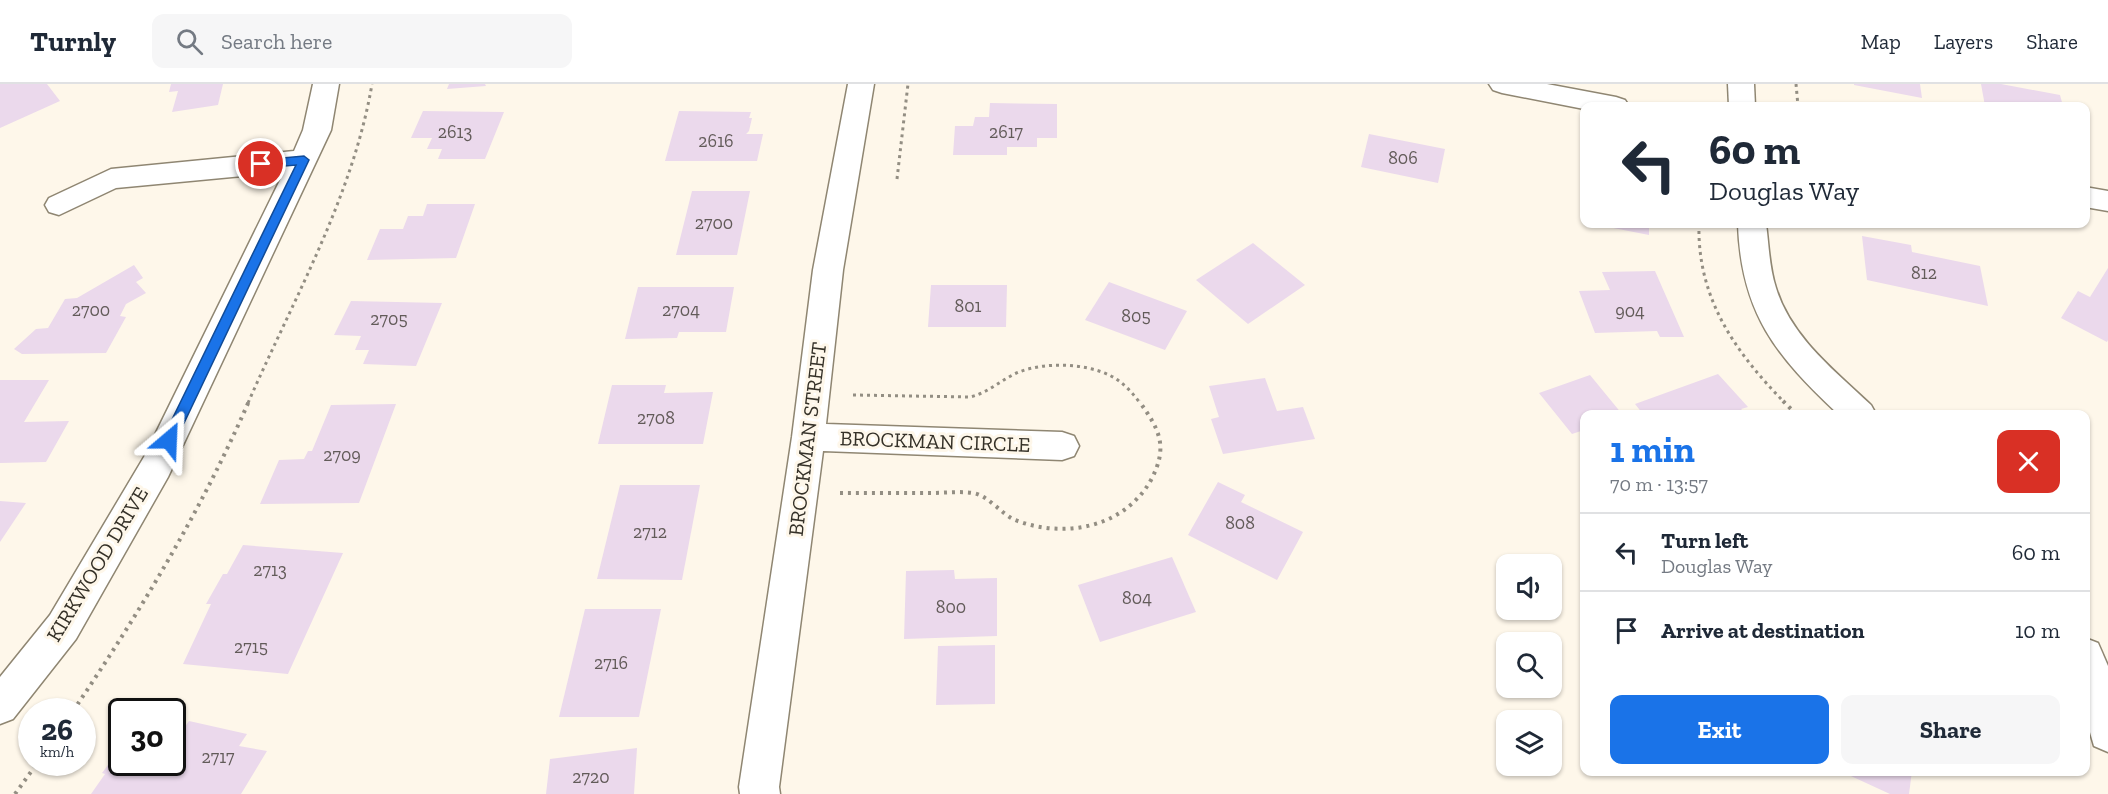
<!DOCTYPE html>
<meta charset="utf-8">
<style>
body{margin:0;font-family:"Zilla Slab",serif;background:#f6f6f7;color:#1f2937;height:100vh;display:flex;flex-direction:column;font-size:22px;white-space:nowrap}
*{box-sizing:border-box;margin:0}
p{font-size:20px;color:#747a83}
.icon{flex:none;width:33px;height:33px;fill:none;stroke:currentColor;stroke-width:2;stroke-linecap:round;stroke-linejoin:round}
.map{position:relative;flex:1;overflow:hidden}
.details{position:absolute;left:1580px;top:326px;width:510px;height:366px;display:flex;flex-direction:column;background:#fff;border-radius:12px;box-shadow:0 2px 4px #0004}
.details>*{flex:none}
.banner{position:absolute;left:1580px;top:18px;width:510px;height:126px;border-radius:12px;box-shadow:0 2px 4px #0004;background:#fff;color:#1f2937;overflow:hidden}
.tools{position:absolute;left:1496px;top:470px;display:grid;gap:12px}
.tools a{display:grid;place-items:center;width:66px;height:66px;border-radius:12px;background:#fff;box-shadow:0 2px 4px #0004;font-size:30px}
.speed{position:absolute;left:18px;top:614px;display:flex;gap:12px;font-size:30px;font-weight:700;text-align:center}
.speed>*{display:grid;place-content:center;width:78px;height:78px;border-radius:50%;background:#fff;box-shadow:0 2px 4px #0004;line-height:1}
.speed small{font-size:15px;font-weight:400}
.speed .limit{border:3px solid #111;border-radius:9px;background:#fff;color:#111}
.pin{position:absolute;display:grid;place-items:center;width:51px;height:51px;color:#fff;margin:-26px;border:3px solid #fff;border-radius:50%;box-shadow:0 2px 6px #0007}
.me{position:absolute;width:66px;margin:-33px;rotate:26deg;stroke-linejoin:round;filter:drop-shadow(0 0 4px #0008)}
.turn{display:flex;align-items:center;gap:21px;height:126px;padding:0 30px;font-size:27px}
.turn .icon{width:78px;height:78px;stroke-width:2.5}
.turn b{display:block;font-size:42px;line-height:51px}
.round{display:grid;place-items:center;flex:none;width:63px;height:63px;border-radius:12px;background:#f6f6f7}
.summary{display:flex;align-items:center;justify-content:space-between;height:102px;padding:0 30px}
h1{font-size:36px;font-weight:800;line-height:45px;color:#1a73e8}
.primary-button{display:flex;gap:12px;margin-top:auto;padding:12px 30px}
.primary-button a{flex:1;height:69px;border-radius:12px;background:#1a73e8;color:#fff;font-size:24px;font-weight:800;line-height:69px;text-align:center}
.primary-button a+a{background:#f6f6f7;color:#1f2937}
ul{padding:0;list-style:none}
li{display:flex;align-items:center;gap:18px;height:78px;padding:0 30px;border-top:2px solid #e0e1e3}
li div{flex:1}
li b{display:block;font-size:22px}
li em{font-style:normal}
header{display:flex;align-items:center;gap:36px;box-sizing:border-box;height:84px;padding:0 30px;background:#fff;border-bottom:2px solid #e0e1e3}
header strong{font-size:28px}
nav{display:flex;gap:33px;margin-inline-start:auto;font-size:21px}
.search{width:420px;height:54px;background:#f6f6f7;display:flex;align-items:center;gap:15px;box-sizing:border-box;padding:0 21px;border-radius:12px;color:#747a83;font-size:22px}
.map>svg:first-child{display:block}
.building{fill:#ebd9ec}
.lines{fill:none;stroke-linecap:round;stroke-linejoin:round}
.minor-casing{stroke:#8f8672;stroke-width:3}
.path-far1{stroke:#938e83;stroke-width:3;stroke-dasharray:3 4;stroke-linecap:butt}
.path{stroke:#938e83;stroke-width:4;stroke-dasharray:3 5;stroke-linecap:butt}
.minor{fill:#fff;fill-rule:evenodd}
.route{fill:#1a73e8;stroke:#114b97;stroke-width:1.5}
.labels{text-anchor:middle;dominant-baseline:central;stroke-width:6;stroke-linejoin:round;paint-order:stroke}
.number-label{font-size:18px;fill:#625b59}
.street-label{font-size:21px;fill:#353128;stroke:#fef7ea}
</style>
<header>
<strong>Turnly</strong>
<div class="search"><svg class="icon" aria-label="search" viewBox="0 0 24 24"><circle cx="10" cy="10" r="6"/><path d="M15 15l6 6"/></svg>Search here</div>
<nav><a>Map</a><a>Layers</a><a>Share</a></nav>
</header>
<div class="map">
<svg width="2108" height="710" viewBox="0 0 2108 710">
<rect width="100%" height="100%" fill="#fef7ea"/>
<g class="building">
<path d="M 0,0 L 47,0 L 60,17 L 0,44 Z"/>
<path d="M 171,0 L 223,0 L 218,21 L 172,28 L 178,7 L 169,8 Z"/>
<path d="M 449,0 L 485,0 L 486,2 L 447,5 Z"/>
<path d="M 1854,0 L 1920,0 L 1922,14 L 1854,1 Z"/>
<path d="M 1981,0 L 2001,0 L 2060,11 L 2063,22 L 1985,22 Z"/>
<path d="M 990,19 L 1057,20 L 1057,54 L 1037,54 L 1037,63 L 1007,63 L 1007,71 L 953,71 L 955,42 L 973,42 L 975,33 L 989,33 Z"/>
<path d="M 423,27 L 504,28 L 485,75 L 438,75 L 442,65 L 427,65 L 432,54 L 411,54 Z"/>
<path d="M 679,27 L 751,28 L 749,34 L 752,34 L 749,47 L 746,50 L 763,50 L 757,77 L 665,77 Z"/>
<path d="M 1369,50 L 1445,65 L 1438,99 L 1361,83 Z"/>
<path d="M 692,107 L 750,107 L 737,171 L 676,171 Z"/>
<path d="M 427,120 L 475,120 L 456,174 L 367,176 L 380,145 L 403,145 L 408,132 L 423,132 Z"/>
<path d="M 1598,140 L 1649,140 L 1649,151 L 1598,141 Z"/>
<path d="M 1862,152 L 1911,161 L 1912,168 L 1980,182 L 1988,222 L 1867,196 Z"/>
<path d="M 1253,159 L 1305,201 L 1248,240 L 1196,196 Z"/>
<path d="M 134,181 L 143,194 L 136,198 L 146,209 L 126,220 L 120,232 L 126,233 L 106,269 L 22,270 L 14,265 L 36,245 L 48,244 L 65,215 L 77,214 Z"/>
<path d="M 2108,184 L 2108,256 L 2107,258 L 2061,234 L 2078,207 L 2090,213 Z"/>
<path d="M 1655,187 L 1684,253 L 1660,253 L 1657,247 L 1595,249 L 1579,207 L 1610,206 L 1602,188 Z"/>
<path d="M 1109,198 L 1187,227 L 1165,266 L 1085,236 Z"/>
<path d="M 931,201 L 1007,201 L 1006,243 L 928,243 Z"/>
<path d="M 638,203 L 734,203 L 726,248 L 679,248 L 677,254 L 625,255 Z"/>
<path d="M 351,217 L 442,219 L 416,282 L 363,280 L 369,266 L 355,266 L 361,252 L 334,251 Z"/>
<path d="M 1718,290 L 1748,323 L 1741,325 L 1746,330 L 1643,330 L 1635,320 Z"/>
<path d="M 1590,291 L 1622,330 L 1584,330 L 1584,346 L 1572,350 L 1539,309 Z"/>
<path d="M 1265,294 L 1277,327 L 1303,323 L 1315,355 L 1223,370 L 1211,335 L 1219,333 L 1209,302 Z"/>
<path d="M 0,296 L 49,296 L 24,338 L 69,337 L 46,378 L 0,379 Z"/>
<path d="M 612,301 L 666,301 L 664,309 L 713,308 L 703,360 L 598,360 Z"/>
<path d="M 396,320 L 359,419 L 260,420 L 279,376 L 304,375 L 308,367 L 312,367 L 331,321 Z"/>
<path d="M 1218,398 L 1245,411 L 1241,418 L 1303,448 L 1277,496 L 1188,451 Z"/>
<path d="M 620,401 L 700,401 L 682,496 L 597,495 Z"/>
<path d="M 0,417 L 26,419 L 0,458 Z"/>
<path d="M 243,461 L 343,469 L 288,590 L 183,580 L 211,520 L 206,520 L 223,490 L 227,490 Z"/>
<path d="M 1172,473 L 1196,528 L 1100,558 L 1078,501 Z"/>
<path d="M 954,486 L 955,495 L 997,494 L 997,552 L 904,555 L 906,487 Z"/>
<path d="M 585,525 L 661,525 L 639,633 L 559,633 Z"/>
<path d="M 995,561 L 995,620 L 936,621 L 938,562 Z"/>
<path d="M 189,637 L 247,650 L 239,662 L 267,667 L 241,710 L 91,710 L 105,690 L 102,689 L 122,662 L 122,678 L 172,678 L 172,661 Z"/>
<path d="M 637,664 L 634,710 L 546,710 L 550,675 Z"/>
<path d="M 1840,687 L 1912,687 L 1909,710 L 1890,710 Z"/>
</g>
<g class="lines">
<g class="minor-casing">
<g id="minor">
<path d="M 313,0 L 339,0 L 331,46 L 168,393 L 76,555 L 13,635 L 0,640 L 0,593 L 50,531 L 144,373 L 284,88 L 116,104 L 59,131 L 49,128 L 45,121 L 49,114 L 111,85 L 294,67 L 303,46 Z"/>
<path d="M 848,0 L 874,0 L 843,186 L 826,340 L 1062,348 L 1074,352 L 1079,362 L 1074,372 L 1062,376 L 823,367 L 779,703 L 780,710 L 740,710 L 739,703 L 792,353 L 813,186 Z"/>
<path d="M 1489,0 L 1547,0 L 1616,13 L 1625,16 L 1629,22 L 1584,22 L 1584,25 L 1502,9 L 1493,6 Z"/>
<path d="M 1728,0 L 1754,0 L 1755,22 L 1729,22 Z"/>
<path d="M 2085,103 L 2108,107 L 2108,127 L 2085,123 Z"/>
<path d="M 1738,140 L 1766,140 C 1769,161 1769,183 1776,204 C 1791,253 1835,287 1871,321 L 1876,330 L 1838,330 C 1776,272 1741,229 1738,140 Z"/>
<path d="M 2085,554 L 2098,559 L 2108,582 L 2108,668 L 2094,662 L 2085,631 Z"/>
</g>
</g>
<g class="path-far1">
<path d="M 1796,0 L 1798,22"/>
<path d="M 897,95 L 908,0"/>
<path d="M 1699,140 C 1697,214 1735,268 1785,319"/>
<path d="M 1960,140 L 1964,140"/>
<path d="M 853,311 L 970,313 C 988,309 1002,295 1019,288 C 1045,278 1084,279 1109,291 C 1122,297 1132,308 1140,319"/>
<path d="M 248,319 C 293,216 353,112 372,0"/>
</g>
<g class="path">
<path d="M 1783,317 L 1796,330"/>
<path d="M 840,409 C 870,409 901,409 931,409 C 945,409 959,407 973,409 C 988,411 1001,430 1015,436 C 1064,455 1124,444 1151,396 C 1169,362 1159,345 1139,317"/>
<path d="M 73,627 C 140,528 201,427 249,317"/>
<path d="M 15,710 L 38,678"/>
</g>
<use href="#minor" class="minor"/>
</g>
<path class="route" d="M 304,72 L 309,76 L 176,356 L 174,360 L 164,360 L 162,356 L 296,81 L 261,84 L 256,80 L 261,76 Z"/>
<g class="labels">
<g class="number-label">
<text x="455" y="48">2613</text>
<text x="1006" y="48">2617</text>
<text x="716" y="57">2616</text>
<text x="1403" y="74">806</text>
<text x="714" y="139">2700</text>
<text x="1924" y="189">812</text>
<text x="968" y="222">801</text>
<text x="91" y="226">2700</text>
<text x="681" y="226">2704</text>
<text x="1630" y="227">904</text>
<text x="1136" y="232">805</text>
<text x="389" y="235">2705</text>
<text x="656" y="334">2708</text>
<text x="342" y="371">2709</text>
<text x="1240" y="439">808</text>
<text x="650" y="448">2712</text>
<text x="270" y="486">2713</text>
<text x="1137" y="514">804</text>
<text x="951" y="523">800</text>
<text x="251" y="563">2715</text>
<text x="611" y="579">2716</text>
<text x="218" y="673">2717</text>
<text x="591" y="693">2720</text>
</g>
<g class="street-label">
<text transform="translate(807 355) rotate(-83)">BROCKMAN STREET</text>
<text transform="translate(935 357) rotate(2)">BROCKMAN CIRCLE</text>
<text transform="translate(97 480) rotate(-59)">KIRKWOOD DRIVE</text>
</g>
</g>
</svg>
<div class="tools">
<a><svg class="icon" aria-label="sound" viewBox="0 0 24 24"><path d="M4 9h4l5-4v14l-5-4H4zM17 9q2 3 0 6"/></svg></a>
<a><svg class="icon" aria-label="search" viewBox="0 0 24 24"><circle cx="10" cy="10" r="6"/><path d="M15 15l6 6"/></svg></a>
<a><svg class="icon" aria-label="layers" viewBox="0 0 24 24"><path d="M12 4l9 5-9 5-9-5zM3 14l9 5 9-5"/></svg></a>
</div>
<div class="speed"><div>26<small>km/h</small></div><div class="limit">30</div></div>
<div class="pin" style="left:261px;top:80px;background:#d93025"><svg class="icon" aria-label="arrive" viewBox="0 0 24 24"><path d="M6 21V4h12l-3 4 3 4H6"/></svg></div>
<svg class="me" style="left:169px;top:356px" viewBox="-20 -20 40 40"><path d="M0-17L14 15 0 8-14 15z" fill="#1a73e8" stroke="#fff" stroke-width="4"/></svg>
<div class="banner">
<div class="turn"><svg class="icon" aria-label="left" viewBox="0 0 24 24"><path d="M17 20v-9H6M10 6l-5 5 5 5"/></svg><div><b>60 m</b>Douglas Way</div></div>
</div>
<section class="details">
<div class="summary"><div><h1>1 min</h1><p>70 m · 13:57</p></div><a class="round" style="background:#d93025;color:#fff"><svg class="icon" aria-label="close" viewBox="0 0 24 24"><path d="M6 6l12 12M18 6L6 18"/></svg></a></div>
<ul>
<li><svg class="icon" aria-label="left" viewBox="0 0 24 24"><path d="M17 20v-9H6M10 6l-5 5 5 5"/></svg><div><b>Turn left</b><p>Douglas Way</p></div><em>60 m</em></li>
<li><svg class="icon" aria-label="arrive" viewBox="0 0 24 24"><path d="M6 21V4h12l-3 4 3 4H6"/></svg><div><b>Arrive at destination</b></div><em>10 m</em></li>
</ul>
<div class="primary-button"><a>Exit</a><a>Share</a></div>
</section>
</div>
